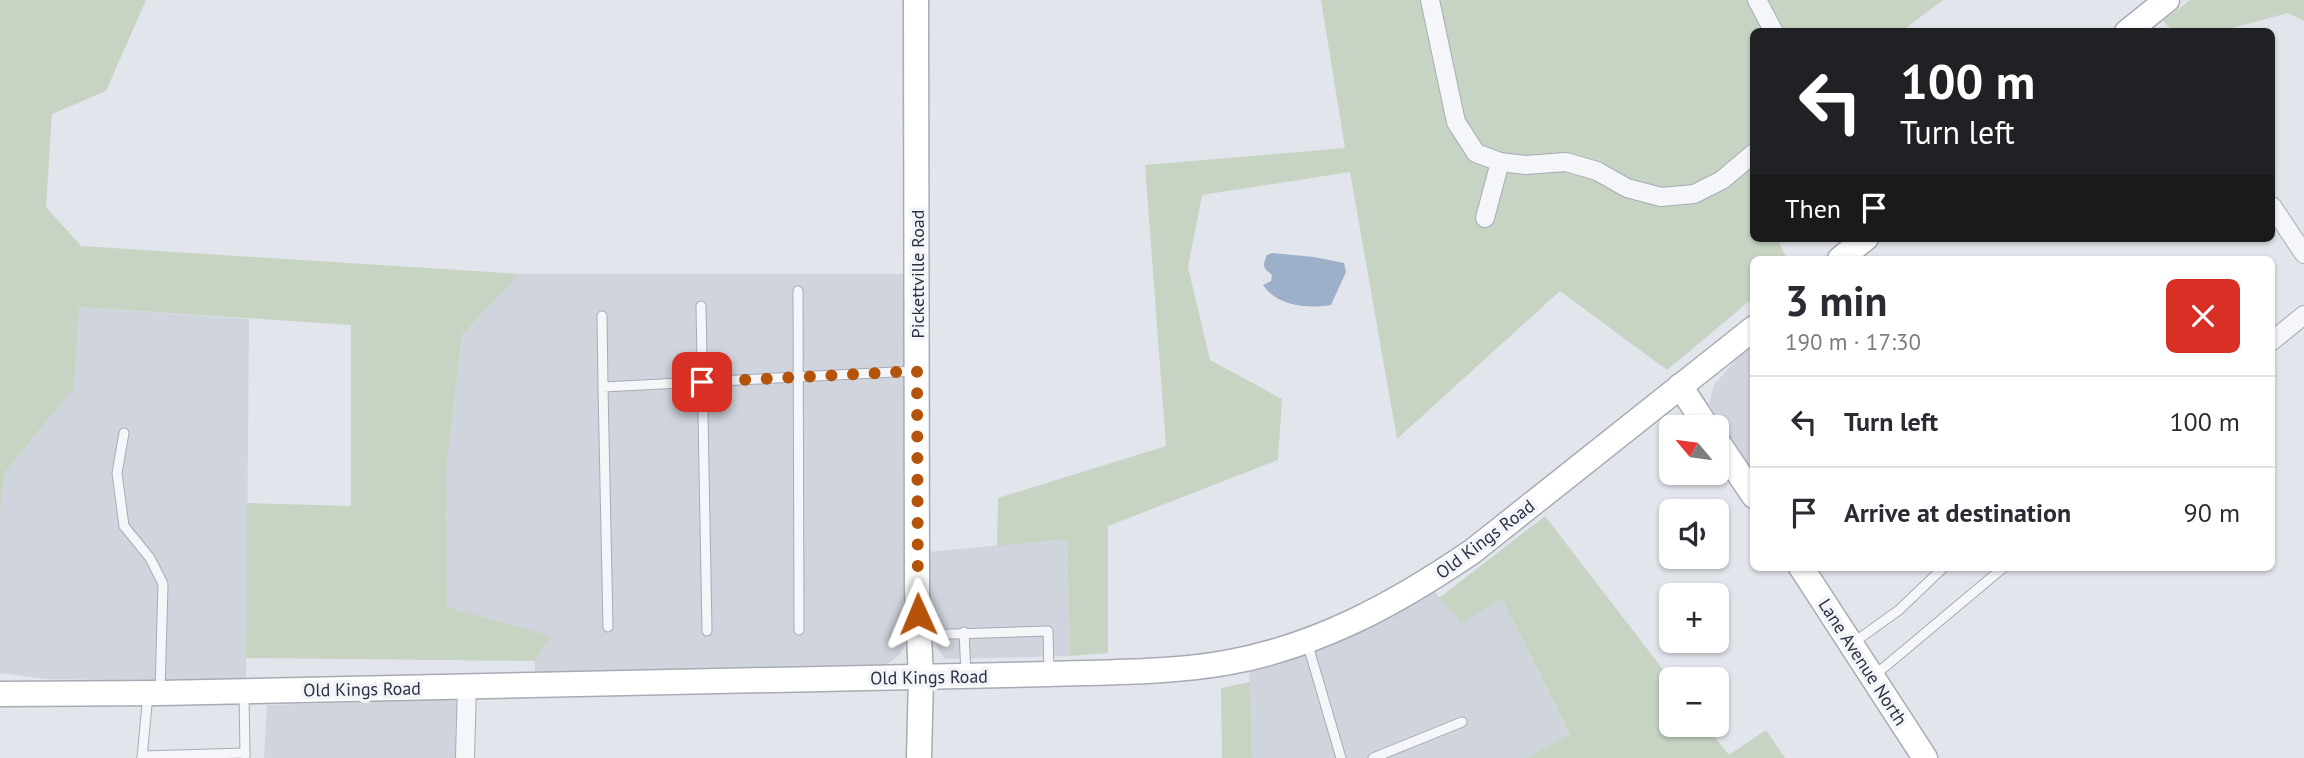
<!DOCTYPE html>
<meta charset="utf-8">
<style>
body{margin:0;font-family:"PT Sans",sans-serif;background:#f2f2f3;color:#2b2b33;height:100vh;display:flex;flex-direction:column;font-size:26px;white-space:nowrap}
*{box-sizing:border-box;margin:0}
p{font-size:23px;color:#7c7c81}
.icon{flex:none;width:38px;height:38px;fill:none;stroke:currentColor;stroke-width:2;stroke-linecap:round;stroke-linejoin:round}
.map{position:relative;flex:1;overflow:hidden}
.sheet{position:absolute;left:1750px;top:256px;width:525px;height:315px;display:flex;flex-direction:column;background:#fff;border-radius:10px;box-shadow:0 2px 5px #0004}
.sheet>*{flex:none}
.guide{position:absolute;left:1750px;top:28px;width:525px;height:214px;border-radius:10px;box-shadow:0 2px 5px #0004;background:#202124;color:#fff;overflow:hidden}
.needle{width:46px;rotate:299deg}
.buttons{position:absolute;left:1659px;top:415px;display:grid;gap:14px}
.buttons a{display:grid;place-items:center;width:70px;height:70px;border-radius:10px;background:#fff;box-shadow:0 2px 5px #0004;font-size:35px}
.pin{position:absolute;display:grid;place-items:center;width:60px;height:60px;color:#fff;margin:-30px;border-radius:14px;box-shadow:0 4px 10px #0006}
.me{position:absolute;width:77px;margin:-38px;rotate:359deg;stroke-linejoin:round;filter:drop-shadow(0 0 5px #0008)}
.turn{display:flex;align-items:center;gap:24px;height:147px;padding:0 35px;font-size:32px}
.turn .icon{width:91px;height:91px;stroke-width:2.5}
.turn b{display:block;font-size:49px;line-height:60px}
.then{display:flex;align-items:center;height:66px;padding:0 35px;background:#0003;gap:14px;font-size:26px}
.round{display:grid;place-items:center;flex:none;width:74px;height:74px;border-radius:10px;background:#f2f2f3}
.headline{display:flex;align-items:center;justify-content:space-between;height:119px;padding:0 35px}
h1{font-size:42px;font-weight:700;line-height:52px}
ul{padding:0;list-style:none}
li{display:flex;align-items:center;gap:21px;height:91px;padding:0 35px;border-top:2px solid #e1e1e2}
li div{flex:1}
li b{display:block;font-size:26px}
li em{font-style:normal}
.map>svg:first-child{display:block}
.built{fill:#d0d4dd}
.green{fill:#c7d4c3}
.water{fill:#9db0ca}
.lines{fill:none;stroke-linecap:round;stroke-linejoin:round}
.lane-casing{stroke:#a7abb5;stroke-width:11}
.street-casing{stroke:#a7abb5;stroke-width:20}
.secondary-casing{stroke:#a7abb5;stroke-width:27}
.lane{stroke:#f5f6f9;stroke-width:9}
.street{stroke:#f5f6f9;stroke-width:18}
.secondary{stroke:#fff;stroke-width:24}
.route{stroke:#b45309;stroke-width:12;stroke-dasharray:0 21.6}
.labels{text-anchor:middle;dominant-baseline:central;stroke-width:7;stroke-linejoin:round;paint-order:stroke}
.street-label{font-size:18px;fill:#2a3143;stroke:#f2f4f8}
</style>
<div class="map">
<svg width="2304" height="758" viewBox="0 0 2304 758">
<rect width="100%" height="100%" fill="#e2e5eb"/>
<g class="built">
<path d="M 520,274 L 910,274 L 908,642 L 899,655 L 889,663 L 872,668 L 535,677 L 535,661 L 550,636 L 447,607 L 446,471 L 462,335 Z"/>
<path d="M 79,307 L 249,319 L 246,682 L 46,679 L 0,673 L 0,515 L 5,472 L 74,388 Z"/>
<path d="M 1750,343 L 1754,347 L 1754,467 L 1751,470 L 1709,404 L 1714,385 Z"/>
<path d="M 1067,539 L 1070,656 L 945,659 L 929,636 L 928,552 Z"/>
<path d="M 1433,590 L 1461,622 L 1502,599 L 1570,736 L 1525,758 L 1252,758 L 1249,667 Z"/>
<path d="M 462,699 L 458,758 L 264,758 L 267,705 Z"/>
</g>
<g class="green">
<path d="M 0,0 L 146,0 L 106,91 L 52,114 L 46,207 L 81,246 L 520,274 L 462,335 L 446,471 L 447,607 L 551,636 L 535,661 L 246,658 L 247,503 L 351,506 L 351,325 L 79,307 L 74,388 L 5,472 L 0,515 Z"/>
<path d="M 1321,0 L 1943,0 L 1902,31 L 1754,32 L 1754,238 L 1777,238 L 1787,259 L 1754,259 L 1753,298 L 1667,370 L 1560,291 L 1397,439 L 1350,172 L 1202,195 L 1188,267 L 1210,360 L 1282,399 L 1278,460 L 1108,526 L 1108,653 L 1070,656 L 1067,539 L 997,546 L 998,498 L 1166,446 L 1145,165 L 1345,148 Z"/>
<path d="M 2190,0 L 2304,0 L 2304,21 L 2288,13 L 2221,31 L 2173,31 L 2163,21 Z"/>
<path d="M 1545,516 L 1671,680 L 1671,724 L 1705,725 L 1729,755 L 1766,730 L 1785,758 L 1525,758 L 1570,735 L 1502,599 L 1461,623 L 1439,598 Z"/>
<path d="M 1250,682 L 1252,758 L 1222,758 L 1221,688 Z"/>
</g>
<path class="water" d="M 1272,253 L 1314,257 L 1344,263 L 1346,272 L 1331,305 C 1307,309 1277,306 1263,285 L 1271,281 L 1272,275 C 1263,268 1262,266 1267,255 Z"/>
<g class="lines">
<g class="lane-casing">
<g id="lane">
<path d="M 798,291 L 799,630"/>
<path d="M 701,306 L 707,631"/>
<path d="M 602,316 L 603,387"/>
<path d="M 124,433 L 117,473 L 124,526 L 150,558 L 163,584 L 160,691"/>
<path d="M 608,627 L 603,387 L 915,371"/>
<path d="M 964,632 L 966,674"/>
<path d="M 921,635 L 1048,631 L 1049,672"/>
<path d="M 1307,642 L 1341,758"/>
<path d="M 1853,643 L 1899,610 L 1944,567"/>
<path d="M 1875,675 L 2004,567"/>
<path d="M 244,693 L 245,756"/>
<path d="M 142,756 L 245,753"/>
<path d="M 142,758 L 148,694"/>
<path d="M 1373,758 L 1462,722"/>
</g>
</g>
<g class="street-casing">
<g id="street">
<path d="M 1430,0 L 1456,122 L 1476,153 L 1500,162 L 1526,165 L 1566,162 L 1597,171 L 1627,188 L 1661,197 L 1694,194 L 1722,180 L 1754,153"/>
<path d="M 1757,0 L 1774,32"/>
<path d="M 2272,206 L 2304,254"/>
<path d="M 1485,218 L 1500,162"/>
<path d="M 2272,341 L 2304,315"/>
<path d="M 465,758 L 467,686"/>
</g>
</g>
<g class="secondary-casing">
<g id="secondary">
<path d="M 916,0 L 917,593 L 921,677 L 919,758"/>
<path d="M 2127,32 L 2167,0"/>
<path d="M 1840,259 L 1866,238"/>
<path d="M 1680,386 L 1707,427"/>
<path d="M 1717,441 L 1754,496"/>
<path d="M 1801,567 L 1925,758"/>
<path d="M 0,694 L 160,693 L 1049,674 C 1107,672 1167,673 1225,663 C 1317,647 1397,603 1473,551 L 1754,328"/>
</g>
</g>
<use href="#lane" class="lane"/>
<use href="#street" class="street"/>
<use href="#secondary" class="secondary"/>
</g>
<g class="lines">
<path class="route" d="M 702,382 L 917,371 L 918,614"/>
</g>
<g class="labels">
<g class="street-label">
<text transform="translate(917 274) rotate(-90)">Pickettville Road</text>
<text transform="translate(1485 539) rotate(-37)">Old Kings Road</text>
<text transform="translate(1863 662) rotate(57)">Lane Avenue North</text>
<text transform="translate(929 677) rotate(-1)">Old Kings Road</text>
<text transform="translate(362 689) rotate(-1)">Old Kings Road</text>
</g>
</g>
</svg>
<div class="buttons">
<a><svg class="needle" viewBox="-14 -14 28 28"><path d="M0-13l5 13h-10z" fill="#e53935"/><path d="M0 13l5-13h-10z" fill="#7c7c81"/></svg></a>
<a><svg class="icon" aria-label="sound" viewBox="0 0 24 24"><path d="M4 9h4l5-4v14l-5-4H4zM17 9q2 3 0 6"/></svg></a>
<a>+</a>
<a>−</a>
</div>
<div class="pin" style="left:702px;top:382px;background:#d93025"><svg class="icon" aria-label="arrive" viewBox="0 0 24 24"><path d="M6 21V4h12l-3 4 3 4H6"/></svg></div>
<svg class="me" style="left:918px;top:614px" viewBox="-20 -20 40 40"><path d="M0-17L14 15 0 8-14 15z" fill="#b45309" stroke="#fff" stroke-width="4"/></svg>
<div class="guide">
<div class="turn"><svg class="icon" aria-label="left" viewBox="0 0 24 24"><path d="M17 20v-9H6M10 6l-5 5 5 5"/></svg><div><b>100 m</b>Turn left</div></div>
<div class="then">Then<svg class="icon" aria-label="arrive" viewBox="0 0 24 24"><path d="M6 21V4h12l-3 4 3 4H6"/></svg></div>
</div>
<section class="sheet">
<div class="headline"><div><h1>3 min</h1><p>190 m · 17:30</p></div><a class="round" style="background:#d93025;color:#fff"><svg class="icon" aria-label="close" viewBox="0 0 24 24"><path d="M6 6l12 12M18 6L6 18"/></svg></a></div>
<ul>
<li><svg class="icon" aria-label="left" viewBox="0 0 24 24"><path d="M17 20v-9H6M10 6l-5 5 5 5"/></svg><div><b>Turn left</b></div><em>100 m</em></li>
<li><svg class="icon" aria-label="arrive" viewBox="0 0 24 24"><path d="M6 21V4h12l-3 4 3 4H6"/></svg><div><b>Arrive at destination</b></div><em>90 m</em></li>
</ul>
</section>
</div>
